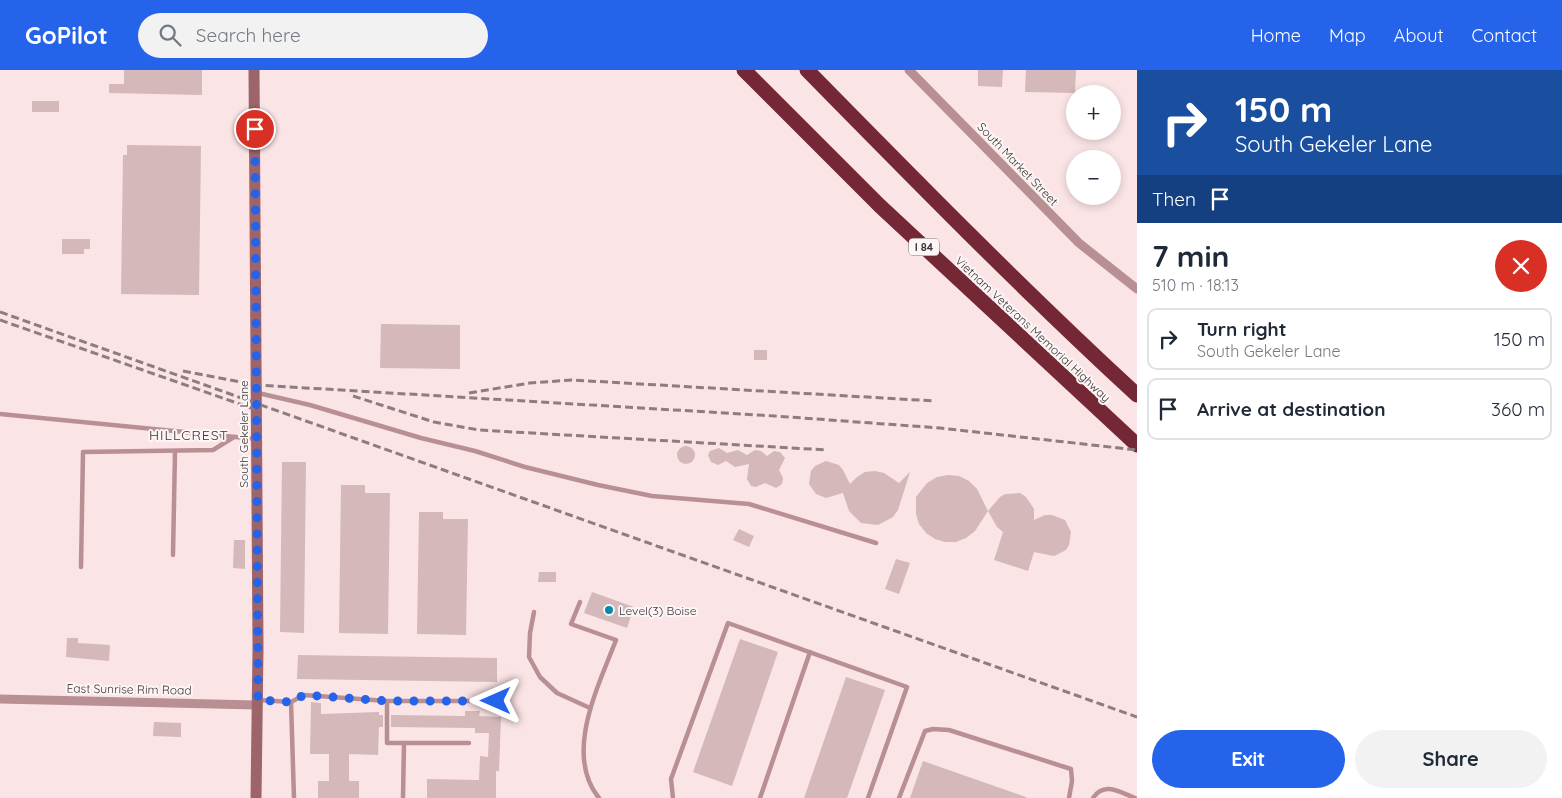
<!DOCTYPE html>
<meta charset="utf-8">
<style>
body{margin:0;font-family:Quicksand,sans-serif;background:#f2f2f3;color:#1f2937;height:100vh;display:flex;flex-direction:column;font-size:19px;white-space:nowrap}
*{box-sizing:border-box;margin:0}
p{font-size:16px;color:#747a83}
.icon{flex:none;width:28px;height:28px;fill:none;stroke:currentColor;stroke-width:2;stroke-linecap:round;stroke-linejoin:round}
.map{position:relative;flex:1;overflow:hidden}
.sheet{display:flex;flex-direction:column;background:#fff;width:425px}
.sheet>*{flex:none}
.banner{background:#1a4fa0;color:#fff;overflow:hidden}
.buttons{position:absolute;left:1066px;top:15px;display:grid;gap:10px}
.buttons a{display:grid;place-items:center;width:55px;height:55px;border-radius:50%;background:#fff;box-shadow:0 2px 8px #0003;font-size:25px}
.pin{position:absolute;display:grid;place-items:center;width:42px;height:42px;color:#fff;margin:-21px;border:2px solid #fff;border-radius:50%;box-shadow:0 1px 5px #0007}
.me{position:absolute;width:55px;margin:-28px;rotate:270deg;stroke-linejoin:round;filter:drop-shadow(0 0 4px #0008)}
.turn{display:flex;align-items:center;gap:18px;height:105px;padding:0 15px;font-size:22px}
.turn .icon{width:65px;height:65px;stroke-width:2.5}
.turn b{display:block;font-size:35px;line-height:42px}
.then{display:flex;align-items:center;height:48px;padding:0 15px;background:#0003;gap:10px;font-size:19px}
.round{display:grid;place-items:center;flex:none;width:52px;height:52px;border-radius:26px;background:#f2f2f3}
.summary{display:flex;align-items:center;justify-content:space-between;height:85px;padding:0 15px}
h1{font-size:30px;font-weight:700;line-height:38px}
.primary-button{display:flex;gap:10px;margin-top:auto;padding:10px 15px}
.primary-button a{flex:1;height:58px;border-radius:30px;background:#2563eb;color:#fff;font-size:20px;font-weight:700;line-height:58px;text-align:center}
.primary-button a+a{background:#f2f2f3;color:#1f2937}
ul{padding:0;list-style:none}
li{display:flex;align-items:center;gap:15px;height:62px;margin:0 10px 8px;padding:0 5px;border:2px solid #e0e1e3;border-radius:10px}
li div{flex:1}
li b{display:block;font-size:19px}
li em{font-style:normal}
header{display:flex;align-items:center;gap:30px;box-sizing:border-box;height:70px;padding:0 25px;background:#2563eb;color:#fff}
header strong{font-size:24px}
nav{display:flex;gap:28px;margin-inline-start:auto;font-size:18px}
.search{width:350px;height:45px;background:#f2f2f3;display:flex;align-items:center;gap:12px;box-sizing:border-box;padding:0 18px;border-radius:28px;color:#747a83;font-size:19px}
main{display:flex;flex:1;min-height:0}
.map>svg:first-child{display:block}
.building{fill:#d4b8ba}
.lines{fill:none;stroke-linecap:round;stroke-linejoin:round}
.lane{stroke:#b89094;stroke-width:4.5}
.street{stroke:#b89094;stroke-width:9}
.secondary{stroke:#9d646a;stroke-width:11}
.highway{stroke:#742735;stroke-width:15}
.rail{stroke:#8d7d7e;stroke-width:3;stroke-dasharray:8 4;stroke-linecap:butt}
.route{stroke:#2563eb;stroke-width:9;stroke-dasharray:0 16.2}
.poi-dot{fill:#068aab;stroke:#fcf6f6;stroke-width:2}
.labels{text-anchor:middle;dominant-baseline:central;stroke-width:4;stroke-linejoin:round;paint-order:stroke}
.shield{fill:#fcf6f6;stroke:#776e6e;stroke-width:1}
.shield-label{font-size:11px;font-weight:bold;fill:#3e3333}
.street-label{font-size:12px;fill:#3e3333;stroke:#fcf6f6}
.poi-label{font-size:12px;fill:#3e3333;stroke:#fcf6f6;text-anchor:start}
.neighbourhood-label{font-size:14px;letter-spacing:1px;fill:#3e3333;stroke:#fcf6f6}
</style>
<header>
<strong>GoPilot</strong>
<div class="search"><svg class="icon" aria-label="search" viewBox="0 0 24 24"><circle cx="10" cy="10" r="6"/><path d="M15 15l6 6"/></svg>Search here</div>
<nav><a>Home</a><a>Map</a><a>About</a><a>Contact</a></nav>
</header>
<main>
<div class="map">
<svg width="1137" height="728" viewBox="0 0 1137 728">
<rect width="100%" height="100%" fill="#fbe4e6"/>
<g class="building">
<path d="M 124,0 L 202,0 L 202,25 L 109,23 L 109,14 L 124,14 Z"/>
<path d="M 978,0 L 1003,0 L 1002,17 L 978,16 Z"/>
<path d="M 1026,0 L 1076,0 L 1075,23 L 1025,22 Z"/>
<rect x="32" y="31" width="27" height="11"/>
<path d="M 127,75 L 201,76 L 199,225 L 121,224 L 123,85 L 127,85 Z"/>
<path d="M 62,169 L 90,169 L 90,179 L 84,179 L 84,184 L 62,184 Z"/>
<path d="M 381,254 L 460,255 L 460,299 L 380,298 Z"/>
<rect x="754" y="280" width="13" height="10"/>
<circle cx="686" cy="385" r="9"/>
<path d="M 719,378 L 727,383 L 738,380 L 747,385 L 755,380 L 761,381 L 767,386 L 774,381 L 780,382 L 785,388 L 779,400 L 783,408 L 782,414 L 776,418 L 765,413 L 756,417 L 751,416 L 747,409 L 749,394 L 735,397 L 726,391 L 718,395 L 711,392 L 708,385 L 710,381 Z"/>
<path d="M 826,391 L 839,395 L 843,400 L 850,414 L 857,407 L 865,402 L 875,401 L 884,403 L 899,413 L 910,402 L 898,440 L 893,447 L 878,455 L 861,453 L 849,441 L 843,423 L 826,428 L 816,424 L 809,414 L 811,401 L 815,396 Z"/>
<path d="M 282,392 L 306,392 L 304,563 L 280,562 Z"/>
<path d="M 948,405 L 959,406 L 969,411 L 977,419 L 988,441 L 1000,427 L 1005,424 L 1020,423 L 1026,427 L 1034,439 L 1034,450 L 1045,445 L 1052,445 L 1065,450 L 1071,462 L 1069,475 L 1066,480 L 1054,486 L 1034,482 L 1028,501 L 994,490 L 1003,462 L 997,457 L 988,441 L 975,461 L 966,468 L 956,472 L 945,472 L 935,469 L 926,463 L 919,454 L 916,444 L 916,427 L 927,413 L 937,407 Z"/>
<path d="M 341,415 L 365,415 L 365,423 L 390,423 L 388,564 L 339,563 Z"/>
<path d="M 419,442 L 443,442 L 443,449 L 468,449 L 466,565 L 417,564 Z"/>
<path d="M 739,459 L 754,466 L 749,477 L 733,470 Z"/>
<path d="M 234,470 L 245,470 L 245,499 L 233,498 Z"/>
<path d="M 896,489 L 910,493 L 899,524 L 885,519 Z"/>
<path d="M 539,502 L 556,502 L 556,512 L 538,512 Z"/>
<path d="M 592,522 L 634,537 L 627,558 L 584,543 Z"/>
<path d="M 67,568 L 78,568 L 78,573 L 110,575 L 109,591 L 66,587 Z"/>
<path d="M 740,569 L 778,582 L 732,716 L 693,702 Z"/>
<path d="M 298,585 L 497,588 L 497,612 L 297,609 Z"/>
<path d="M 846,607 L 885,620 L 847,728 L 804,728 Z"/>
<path d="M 311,632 L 321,633 L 321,644 L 379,642 L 379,645 L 383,645 L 383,657 L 379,657 L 378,685 L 349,684 L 349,711 L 359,711 L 359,728 L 318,728 L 318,711 L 329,711 L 329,684 L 310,684 Z"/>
<path d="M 465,641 L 480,641 L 479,646 L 501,647 L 499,701 L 496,701 L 496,728 L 427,728 L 427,709 L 479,710 L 480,686 L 488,687 L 489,663 L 475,663 L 475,658 L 391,657 L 391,645 L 465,646 Z"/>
<path d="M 154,652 L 181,653 L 181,667 L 153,666 Z"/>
<path d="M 923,691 L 1026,727 L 1026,728 L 910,728 Z"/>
</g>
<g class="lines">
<g class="lane">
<path d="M 258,323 L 310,335 L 421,368 L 475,381 L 525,397 L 598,415 L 652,426 L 749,434 L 876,473"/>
<path d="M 0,344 L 256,369"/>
<path d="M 173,485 L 175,382"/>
<path d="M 81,497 L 83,382 L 213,380 L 234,367"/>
<path d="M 580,532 L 571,554 L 616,570 C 599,615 563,684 599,728"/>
<path d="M 534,542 L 530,563 L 529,587 L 540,607 L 557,623 L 590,638"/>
<path d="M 259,630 L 291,632 L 294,728"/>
<path d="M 387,631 L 387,673 L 469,673"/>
<path d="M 291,632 L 304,625 L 387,631 L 496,631"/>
<path d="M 403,728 L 404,673"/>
<path d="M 673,728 L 671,709 L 728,553 L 907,617 L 868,728"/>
<path d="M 760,728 L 810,582"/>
<path d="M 899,728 L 925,661 L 933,659 L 949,660 L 1071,699 L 1072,711 L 1069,728"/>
<path d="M 1093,728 C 1104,711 1120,722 1135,728"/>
</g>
<g class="street">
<path d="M 909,0 L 1079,173 L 1137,219"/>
<path d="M 0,629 L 257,635"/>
</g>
<path class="secondary" d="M 254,0 L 258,578 L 256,728"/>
<g class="highway">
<path d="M 744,0 L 880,136 L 1137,375"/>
<path d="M 807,0 C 915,110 1023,220 1137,325"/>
</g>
<g class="rail">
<path d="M 0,242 L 1137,647"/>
<path d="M 0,250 L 254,339"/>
<path d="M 183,301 L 257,315 L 775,346 L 940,358 L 1137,380"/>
<path d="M 469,323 L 530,313 L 572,310 L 935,331"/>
<path d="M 353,326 L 434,352 L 479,360 L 827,380"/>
</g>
</g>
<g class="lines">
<path class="route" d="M 255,59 L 258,630 L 291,632 L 304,625 L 387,631 L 496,631"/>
</g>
<circle class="poi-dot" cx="609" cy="540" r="5"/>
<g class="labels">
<rect class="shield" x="909" y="168.5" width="30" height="17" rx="4"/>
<g class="shield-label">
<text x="924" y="177">I 84</text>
</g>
<g class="street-label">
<text transform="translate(1018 94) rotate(46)">South Market Street</text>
<text transform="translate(1033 259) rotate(43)">Vietnam Veterans Memorial Highway</text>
<text transform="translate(243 364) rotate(-90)">South Gekeler Lane</text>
<text transform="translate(129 619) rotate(1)">East Sunrise Rim Road</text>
</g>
<g class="poi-label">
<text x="619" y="540">Level(3) Boise</text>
</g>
<g class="neighbourhood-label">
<text x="189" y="365">HILLCREST</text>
</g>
</g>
</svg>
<div class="buttons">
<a>+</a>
<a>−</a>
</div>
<div class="pin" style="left:255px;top:59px;background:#d93025"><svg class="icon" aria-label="arrive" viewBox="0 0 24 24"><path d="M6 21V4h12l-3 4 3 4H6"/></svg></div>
<svg class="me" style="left:496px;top:631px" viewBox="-20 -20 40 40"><path d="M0-17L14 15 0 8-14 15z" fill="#2563eb" stroke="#fff" stroke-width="4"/></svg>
</div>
<section class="sheet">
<div class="banner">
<div class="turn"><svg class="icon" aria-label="right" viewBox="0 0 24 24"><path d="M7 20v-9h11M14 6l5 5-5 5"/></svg><div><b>150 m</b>South Gekeler Lane</div></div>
<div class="then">Then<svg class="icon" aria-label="arrive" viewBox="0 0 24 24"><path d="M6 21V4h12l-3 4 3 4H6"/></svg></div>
</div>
<div class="summary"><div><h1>7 min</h1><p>510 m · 18:13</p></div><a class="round" style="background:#d93025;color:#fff"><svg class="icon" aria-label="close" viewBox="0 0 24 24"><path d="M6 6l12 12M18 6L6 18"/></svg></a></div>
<ul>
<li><svg class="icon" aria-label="right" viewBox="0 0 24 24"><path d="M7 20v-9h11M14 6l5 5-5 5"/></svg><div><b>Turn right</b><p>South Gekeler Lane</p></div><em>150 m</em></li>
<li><svg class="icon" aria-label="arrive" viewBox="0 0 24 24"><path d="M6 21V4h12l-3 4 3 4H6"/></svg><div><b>Arrive at destination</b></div><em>360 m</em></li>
</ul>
<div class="primary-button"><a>Exit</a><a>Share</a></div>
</section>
</main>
